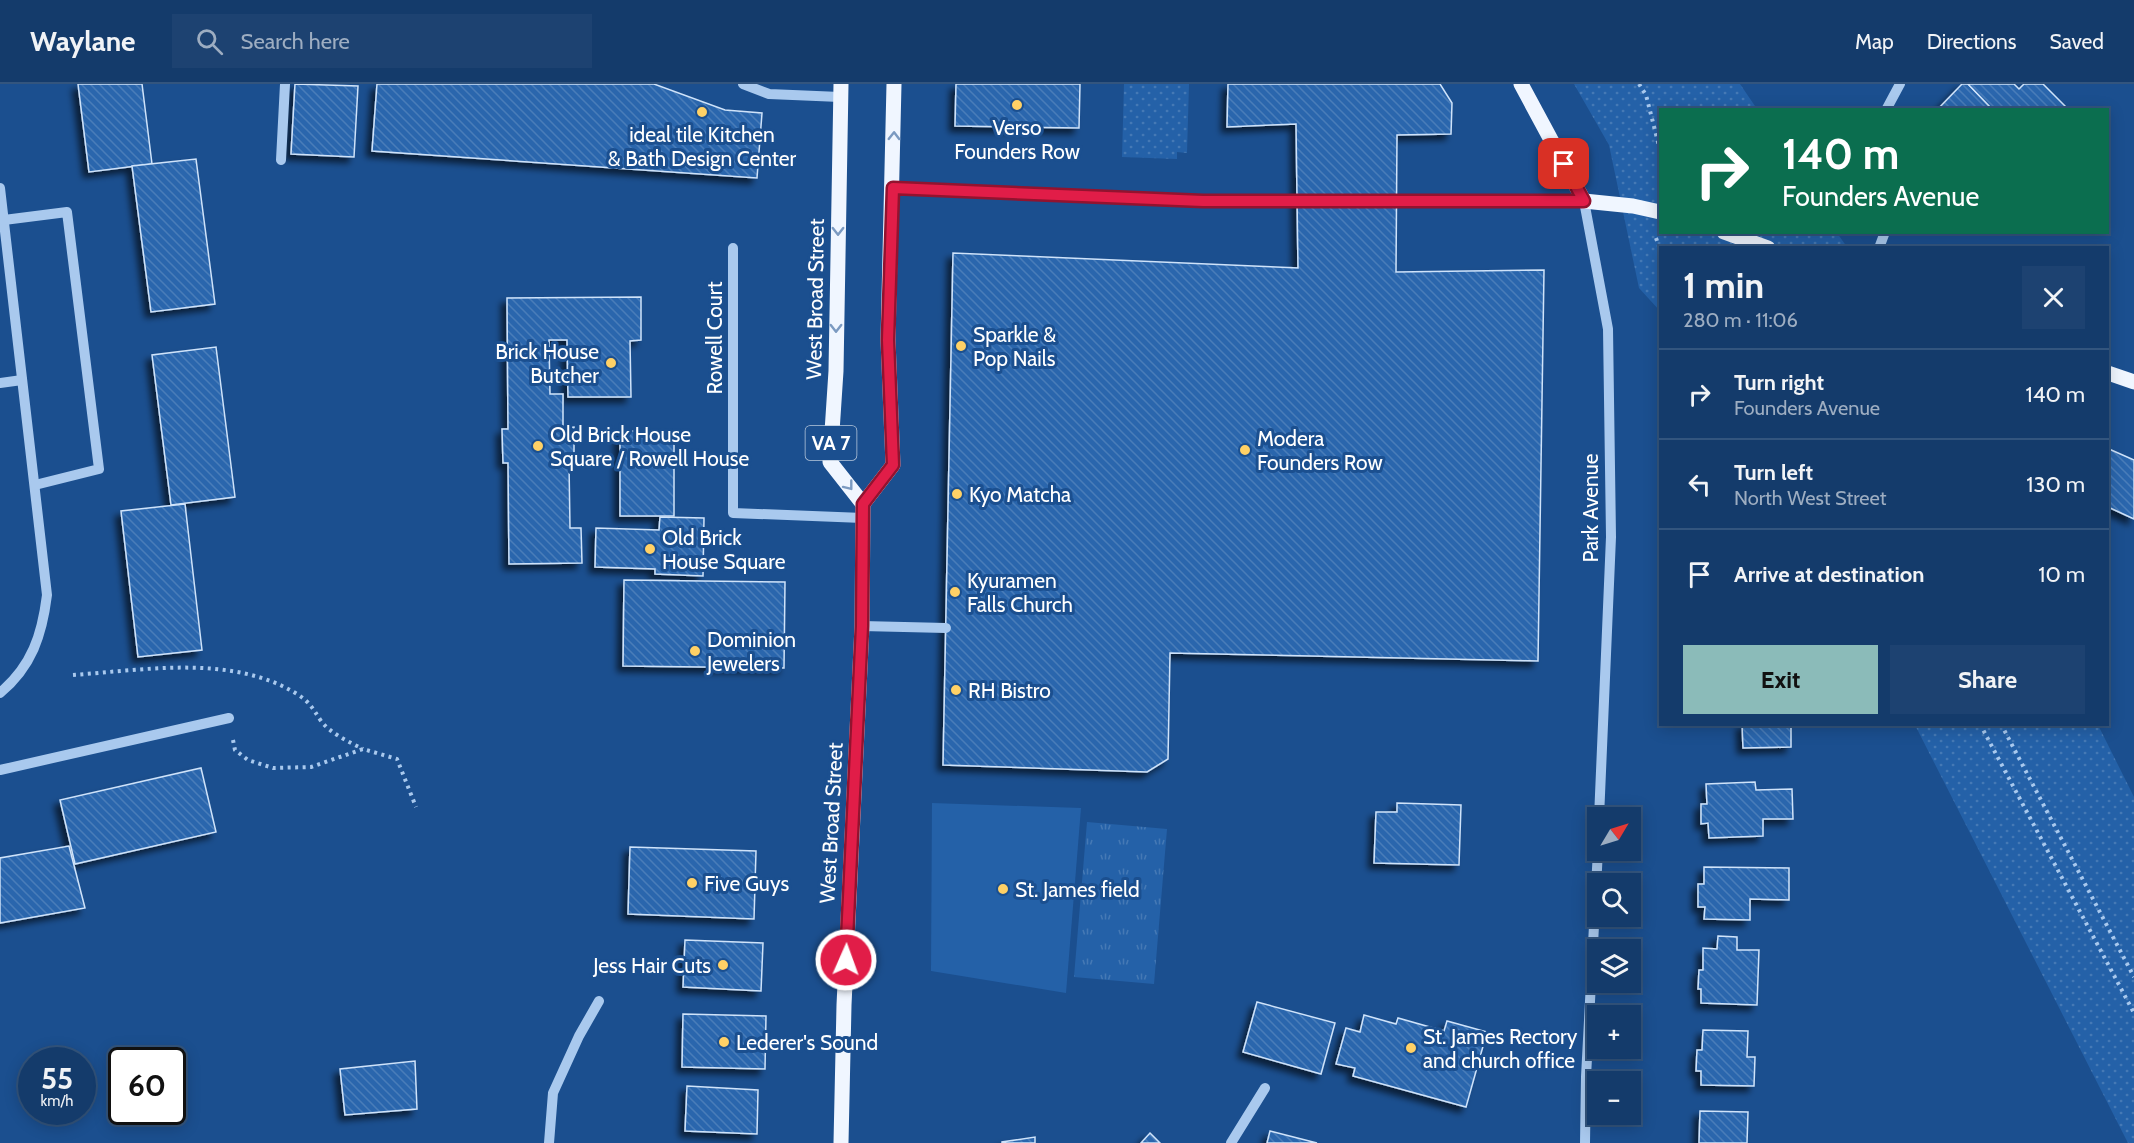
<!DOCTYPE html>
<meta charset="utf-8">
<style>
body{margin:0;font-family:Cabin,sans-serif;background:#1d4271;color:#f1f3f6;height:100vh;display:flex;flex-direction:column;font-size:22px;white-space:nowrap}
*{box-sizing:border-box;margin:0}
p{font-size:20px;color:#9dadc1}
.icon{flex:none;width:33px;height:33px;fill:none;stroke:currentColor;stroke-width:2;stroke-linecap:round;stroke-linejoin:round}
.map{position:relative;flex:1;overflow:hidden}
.panel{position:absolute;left:1659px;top:162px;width:450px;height:480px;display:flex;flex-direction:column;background:#143b6b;border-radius:0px;box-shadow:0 3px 15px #0003,0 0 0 2px #33557e}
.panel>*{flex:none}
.banner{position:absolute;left:1659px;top:24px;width:450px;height:126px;border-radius:0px;box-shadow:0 3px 15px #0003,0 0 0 2px #33557e;background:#0b6e4f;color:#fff;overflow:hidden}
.needle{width:39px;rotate:52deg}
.fabs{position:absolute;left:1587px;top:723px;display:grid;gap:12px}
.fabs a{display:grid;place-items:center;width:54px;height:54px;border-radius:0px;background:#143b6b;box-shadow:0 3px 15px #0003,0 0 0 2px #33557e;font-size:30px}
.speed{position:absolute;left:18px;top:963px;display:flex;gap:12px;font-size:30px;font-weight:700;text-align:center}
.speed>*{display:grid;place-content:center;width:78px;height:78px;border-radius:50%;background:#143b6b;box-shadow:0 3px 15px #0003,0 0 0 2px #33557e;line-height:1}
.speed small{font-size:15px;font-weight:400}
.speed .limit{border:3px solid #111;border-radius:9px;background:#fff;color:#111}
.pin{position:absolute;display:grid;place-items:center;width:51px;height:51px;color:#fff;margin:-26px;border-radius:12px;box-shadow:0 3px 9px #0006}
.me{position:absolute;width:66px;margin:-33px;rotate:2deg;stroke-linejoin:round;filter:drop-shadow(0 0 4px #0008)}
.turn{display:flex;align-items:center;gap:21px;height:126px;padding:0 24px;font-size:27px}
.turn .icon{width:78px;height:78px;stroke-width:2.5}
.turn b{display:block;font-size:42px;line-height:51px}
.round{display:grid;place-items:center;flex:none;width:63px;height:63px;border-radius:0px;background:#1d4271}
.headline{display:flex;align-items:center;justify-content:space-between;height:102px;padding:0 24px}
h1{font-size:36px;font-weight:800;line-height:45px}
.button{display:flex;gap:12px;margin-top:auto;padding:12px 24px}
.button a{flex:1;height:69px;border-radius:0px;background:#8bbbb9;color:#111;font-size:24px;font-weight:800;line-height:69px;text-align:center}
.button a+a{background:#1d4271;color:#f1f3f6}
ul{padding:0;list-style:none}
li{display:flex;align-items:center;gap:18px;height:90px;padding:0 24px;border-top:2px solid #33557e}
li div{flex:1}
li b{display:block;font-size:22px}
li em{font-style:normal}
header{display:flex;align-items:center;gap:36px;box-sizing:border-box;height:84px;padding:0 30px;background:#143b6b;border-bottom:2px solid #33557e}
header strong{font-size:28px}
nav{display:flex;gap:33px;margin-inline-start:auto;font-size:21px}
.search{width:420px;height:54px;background:#1d4271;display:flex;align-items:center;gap:15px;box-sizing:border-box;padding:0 21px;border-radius:0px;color:#9dadc1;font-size:22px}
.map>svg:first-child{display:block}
.grass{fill:url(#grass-dots)}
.park{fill:url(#park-tufts)}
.pitch{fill:#2461a8}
.building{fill:url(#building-back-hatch);stroke:#cfe3fa;stroke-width:1.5;filter:url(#shadow)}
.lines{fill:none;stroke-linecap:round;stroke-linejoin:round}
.path{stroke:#a9c9ee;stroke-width:4;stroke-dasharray:3 4.5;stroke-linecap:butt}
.minor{stroke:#a9c9ee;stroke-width:10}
.major{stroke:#f0f6ff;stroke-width:15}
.oneway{stroke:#7b9ac1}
.route-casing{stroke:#92132f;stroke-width:15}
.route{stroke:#e11d48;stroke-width:10}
.poi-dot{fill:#ffd166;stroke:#1b4f8f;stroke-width:2}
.labels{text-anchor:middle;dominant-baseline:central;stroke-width:6;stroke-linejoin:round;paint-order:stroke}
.shield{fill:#1b4f8f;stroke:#bbcadd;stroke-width:1.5}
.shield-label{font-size:20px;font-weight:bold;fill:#fff}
.poi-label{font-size:21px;fill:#fff;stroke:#1b4f8f;text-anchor:start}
.street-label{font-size:21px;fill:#fff;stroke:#1b4f8f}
</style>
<header>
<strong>Waylane</strong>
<div class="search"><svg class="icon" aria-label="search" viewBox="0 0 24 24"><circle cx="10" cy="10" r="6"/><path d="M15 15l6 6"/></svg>Search here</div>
<nav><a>Map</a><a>Directions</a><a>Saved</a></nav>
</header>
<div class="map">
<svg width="2134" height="1059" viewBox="0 0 2134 1059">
<defs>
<pattern id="grass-dots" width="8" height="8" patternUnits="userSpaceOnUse" patternTransform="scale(1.5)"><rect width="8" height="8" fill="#2461a8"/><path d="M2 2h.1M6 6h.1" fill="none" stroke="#4579b5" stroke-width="1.8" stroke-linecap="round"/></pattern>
<pattern id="park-tufts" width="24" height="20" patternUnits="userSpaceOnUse" patternTransform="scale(1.5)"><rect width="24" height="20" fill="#2461a8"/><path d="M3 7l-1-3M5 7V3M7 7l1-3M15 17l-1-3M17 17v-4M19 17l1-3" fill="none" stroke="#4579b5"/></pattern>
<pattern id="building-back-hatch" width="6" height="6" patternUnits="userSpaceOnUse" patternTransform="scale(1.5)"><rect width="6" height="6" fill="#2a66ad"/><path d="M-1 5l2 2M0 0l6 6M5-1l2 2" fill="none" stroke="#4a7db9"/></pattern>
<filter id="shadow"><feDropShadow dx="-5.5" dy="5.5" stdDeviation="3" flood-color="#0009"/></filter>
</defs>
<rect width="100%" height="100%" fill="#1b4f8f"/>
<g class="grass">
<path d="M 1124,0 L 1189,0 L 1187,69 L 1177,68 L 1177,75 L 1122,73 Z"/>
<path d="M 1574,0 L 1740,0 L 1757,25 L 1660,26 L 1660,148 L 1837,149 L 1847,163 L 1660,164 L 1660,227 L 1639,204 L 1609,61 Z"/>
<path d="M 1915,641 L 2098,641 L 2134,713 L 2134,1059 L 2128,1059 Z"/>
</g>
<path class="park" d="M 1087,738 L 1167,745 L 1154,900 L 1074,893 Z"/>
<path class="pitch" d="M 932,719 L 1081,724 L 1066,909 L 931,887 Z"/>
<g class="building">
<path d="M 78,0 L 142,0 L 152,80 L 89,88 Z"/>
<path d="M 295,0 L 358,2 L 354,73 L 291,70 Z"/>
<path d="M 377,0 L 654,0 L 725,26 L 762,29 L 757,94 L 372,67 Z"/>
<path d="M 956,0 L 1080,0 L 1079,44 L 955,42 Z"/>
<path d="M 1228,0 L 1440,0 L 1452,19 L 1451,50 L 1397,51 L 1396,188 L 1544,186 L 1538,577 L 1170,569 L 1168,675 L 1147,688 L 943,681 L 953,169 L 1298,184 L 1296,40 L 1227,43 Z"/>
<path d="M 1962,0 L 1968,0 L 1993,26 L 1937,26 Z"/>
<path d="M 1968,0 L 2014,0 L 2019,5 L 2024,0 L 2043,0 L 2065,22 L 2061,26 L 1993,26 Z"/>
<path d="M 196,75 L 215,220 L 151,228 L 132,82 Z"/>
<path d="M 641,213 L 641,256 L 630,257 L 631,313 L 568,313 L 567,256 L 549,256 L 550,310 L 563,310 L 563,344 L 574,343 L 574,379 L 569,379 L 570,444 L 581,444 L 582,479 L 509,480 L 508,379 L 503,379 L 502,345 L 508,345 L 507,214 Z"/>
<path d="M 216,263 L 235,413 L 171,421 L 152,271 Z"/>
<rect x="620" y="347" width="54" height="85"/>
<path d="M 2109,365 L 2134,376 L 2134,435 L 2108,423 Z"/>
<path d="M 185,420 L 202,566 L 138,573 L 121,427 Z"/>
<path d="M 660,433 L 704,434 L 703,492 L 655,490 L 655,485 L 595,483 L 596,444 L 659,446 Z"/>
<path d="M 624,496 L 785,498 L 784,584 L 623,582 Z"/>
<path d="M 1742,640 L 1791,640 L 1791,663 L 1743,664 Z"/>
<path d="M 201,684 L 216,748 L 75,780 L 60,716 Z"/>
<path d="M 1755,698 L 1756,706 L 1792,705 L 1793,735 L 1763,735 L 1763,752 L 1709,754 L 1708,739 L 1701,740 L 1701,720 L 1707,720 L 1706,700 Z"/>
<path d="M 1397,719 L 1461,721 L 1459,781 L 1374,779 L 1376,728 L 1397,728 Z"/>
<path d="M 69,762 L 85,824 L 0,839 L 0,774 Z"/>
<path d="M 630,763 L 756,767 L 754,835 L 628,830 Z"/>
<path d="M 1704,783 L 1789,784 L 1789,816 L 1750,815 L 1750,836 L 1704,835 L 1705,823 L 1698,823 L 1698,800 L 1704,800 Z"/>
<path d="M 1718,852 L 1737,853 L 1737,866 L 1759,866 L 1757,921 L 1701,919 L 1701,905 L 1698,905 L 1699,886 L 1703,886 L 1703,864 L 1717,865 Z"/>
<path d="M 685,856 L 763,859 L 761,907 L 683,903 Z"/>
<path d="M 1257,918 L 1335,939 L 1321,990 L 1243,968 Z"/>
<path d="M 683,930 L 766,932 L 765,985 L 682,983 Z"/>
<path d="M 1364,931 L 1396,940 L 1398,934 L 1444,947 L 1447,937 L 1487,948 L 1466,1023 L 1353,992 L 1355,984 L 1336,980 L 1346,944 L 1360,948 Z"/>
<path d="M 1703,946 L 1748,947 L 1747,973 L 1755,973 L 1754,1002 L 1701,1001 L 1701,987 L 1696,987 L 1697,966 L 1702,966 Z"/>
<path d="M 415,977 L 417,1025 L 345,1031 L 340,985 Z"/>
<path d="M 687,1002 L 758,1006 L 757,1050 L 685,1047 Z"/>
<path d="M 1700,1027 L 1748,1028 L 1747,1059 L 1699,1059 Z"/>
<path d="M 1270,1047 L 1317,1059 L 1267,1059 Z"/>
<path d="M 1150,1049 L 1160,1059 L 1141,1059 Z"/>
<path d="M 1035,1053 L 1035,1059 L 1002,1059 L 1002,1058 Z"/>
</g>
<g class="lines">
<g class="path">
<path d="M 1639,0 L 1646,11 L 1660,66"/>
<path d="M 1659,101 L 1660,87"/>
<path d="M 1656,154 L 1660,165"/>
<path d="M 73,591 C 145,586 232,570 297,610 C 310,618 313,625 321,637 C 330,649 349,658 363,665"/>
<path d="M 1980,640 L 2134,929"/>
<path d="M 2001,640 L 2134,893"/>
<path d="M 233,656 L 235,666 L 248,676 L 273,684 L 311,683 L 363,665 L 397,675 L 416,723"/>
</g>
<g class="minor">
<path d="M 743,0 L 769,10 L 840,13"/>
<path d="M 1886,26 L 1900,0"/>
<path d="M 281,76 L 285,0"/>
<path d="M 0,104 L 47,511 C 42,551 32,582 0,609"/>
<path d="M 893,104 L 1203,117 L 1584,117 L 1608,245 L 1611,453 L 1599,734"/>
<path d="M 4,136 L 67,128 L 99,385 L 35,401"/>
<path d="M 733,164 L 733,429 L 863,434"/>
<path d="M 1879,164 L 1885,148"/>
<path d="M 0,299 L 22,296"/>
<path d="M 862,542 L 946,544"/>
<path d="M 0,686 L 229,634"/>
<path d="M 549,1059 L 553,1009 L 579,952 L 599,917"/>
<path d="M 1231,1059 L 1265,1004"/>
<path d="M 1585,1059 L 1586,993 L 1598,766"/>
</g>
<g class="major">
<path d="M 841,0 L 836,287 L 830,378 L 863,420"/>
<path d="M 1521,0 L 1584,117 L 1633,122 L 1660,128"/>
<path d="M 1724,148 L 1768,164"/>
<path d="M 2108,289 L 2134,298"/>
<path d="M 841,1059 L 844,921 L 862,542 L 863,420 L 893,381 L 888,256 L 894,0"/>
</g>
</g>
<defs><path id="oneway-chevron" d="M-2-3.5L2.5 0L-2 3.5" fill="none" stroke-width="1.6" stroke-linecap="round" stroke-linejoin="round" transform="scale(1.5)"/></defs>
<g class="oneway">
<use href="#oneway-chevron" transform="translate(894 52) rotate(-89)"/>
<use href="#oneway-chevron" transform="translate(838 147) rotate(90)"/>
<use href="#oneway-chevron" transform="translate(836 244) rotate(90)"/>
<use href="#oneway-chevron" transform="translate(849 402) rotate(52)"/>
</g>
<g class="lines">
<g class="route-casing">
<path id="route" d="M 846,876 L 862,542 L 863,420 L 893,381 L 888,256 L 893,104 L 1203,117 L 1584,117 L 1564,80"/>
</g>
<use href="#route" class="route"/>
</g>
<g class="poi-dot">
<circle cx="1017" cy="21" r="6"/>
<circle cx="702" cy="28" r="6"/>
<circle cx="961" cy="262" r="6"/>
<circle cx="611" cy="279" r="6"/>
<circle cx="538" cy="362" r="6"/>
<circle cx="1245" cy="366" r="6"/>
<circle cx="957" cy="410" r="6"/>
<circle cx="650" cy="465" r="6"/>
<circle cx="955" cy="508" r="6"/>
<circle cx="695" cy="567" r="6"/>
<circle cx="956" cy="606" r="6"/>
<circle cx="692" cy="799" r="6"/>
<circle cx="1003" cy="805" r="6"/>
<circle cx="723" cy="881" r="6"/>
<circle cx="724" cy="958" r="6"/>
<circle cx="1411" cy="964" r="6"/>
</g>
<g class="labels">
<rect class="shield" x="805.5" y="342" width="51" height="34" rx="4.5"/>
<g class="shield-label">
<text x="831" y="359">VA 7</text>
</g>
<g class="poi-label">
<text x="1017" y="43" text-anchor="middle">Verso<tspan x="1017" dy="24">Founders Row</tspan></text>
<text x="702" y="50" text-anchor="middle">ideal tile Kitchen<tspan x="702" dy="24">&amp; Bath Design Center</tspan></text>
<text x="973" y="250">Sparkle &amp;<tspan x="973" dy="24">Pop Nails</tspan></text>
<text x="599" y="267" text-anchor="end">Brick House<tspan x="599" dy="24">Butcher</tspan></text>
<text x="550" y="350">Old Brick House<tspan x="550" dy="24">Square / Rowell House</tspan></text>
<text x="1257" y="354">Modera<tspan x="1257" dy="24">Founders Row</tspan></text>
<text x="969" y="410">Kyo Matcha</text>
<text x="662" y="453">Old Brick<tspan x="662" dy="24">House Square</tspan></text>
<text x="967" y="496">Kyuramen<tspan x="967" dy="24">Falls Church</tspan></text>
<text x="707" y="555">Dominion<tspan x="707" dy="24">Jewelers</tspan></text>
<text x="968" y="606">RH Bistro</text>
<text x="704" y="799">Five Guys</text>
<text x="1015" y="805">St. James field</text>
<text x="711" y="881" text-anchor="end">Jess Hair Cuts</text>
<text x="1423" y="952">St. James Rectory<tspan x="1423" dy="24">and church office</tspan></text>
<text x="736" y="958">Lederer's Sound</text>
</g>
<g class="street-label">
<text transform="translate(815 215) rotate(-89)">West Broad Street</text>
<text transform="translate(714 254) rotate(-90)">Rowell Court</text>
<text transform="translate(1590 424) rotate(-90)">Park Avenue</text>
<text transform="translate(831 739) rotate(-87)">West Broad Street</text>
</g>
</g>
</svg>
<div class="fabs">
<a><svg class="needle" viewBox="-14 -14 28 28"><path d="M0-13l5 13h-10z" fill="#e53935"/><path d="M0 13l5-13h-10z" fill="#9dadc1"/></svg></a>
<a><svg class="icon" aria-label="search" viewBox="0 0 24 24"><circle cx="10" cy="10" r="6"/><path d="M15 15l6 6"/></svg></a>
<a><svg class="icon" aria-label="layers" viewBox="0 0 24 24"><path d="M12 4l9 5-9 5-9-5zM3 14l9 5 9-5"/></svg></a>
<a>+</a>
<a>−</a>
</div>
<div class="speed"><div>55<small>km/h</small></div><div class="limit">60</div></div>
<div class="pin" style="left:1564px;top:80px;background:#d93025"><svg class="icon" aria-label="arrive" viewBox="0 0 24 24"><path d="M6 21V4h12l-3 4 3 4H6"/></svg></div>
<svg class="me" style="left:846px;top:876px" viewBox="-20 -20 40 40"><circle r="17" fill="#e11d48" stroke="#fff" stroke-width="3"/><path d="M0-11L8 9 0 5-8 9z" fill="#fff"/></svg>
<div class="banner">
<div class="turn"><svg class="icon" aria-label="right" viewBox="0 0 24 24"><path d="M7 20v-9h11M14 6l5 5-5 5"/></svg><div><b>140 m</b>Founders Avenue</div></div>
</div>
<section class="panel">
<div class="headline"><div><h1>1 min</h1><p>280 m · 11:06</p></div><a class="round"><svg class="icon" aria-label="close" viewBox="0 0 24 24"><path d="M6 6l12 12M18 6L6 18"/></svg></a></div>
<ul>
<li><svg class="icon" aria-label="right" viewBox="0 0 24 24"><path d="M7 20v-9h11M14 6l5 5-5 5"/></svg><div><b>Turn right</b><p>Founders Avenue</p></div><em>140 m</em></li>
<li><svg class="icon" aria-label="left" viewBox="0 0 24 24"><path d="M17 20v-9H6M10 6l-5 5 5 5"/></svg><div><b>Turn left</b><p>North West Street</p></div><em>130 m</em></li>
<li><svg class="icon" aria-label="arrive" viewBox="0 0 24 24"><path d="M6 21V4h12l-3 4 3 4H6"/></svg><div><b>Arrive at destination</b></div><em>10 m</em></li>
</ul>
<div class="button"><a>Exit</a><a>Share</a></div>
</section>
</div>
